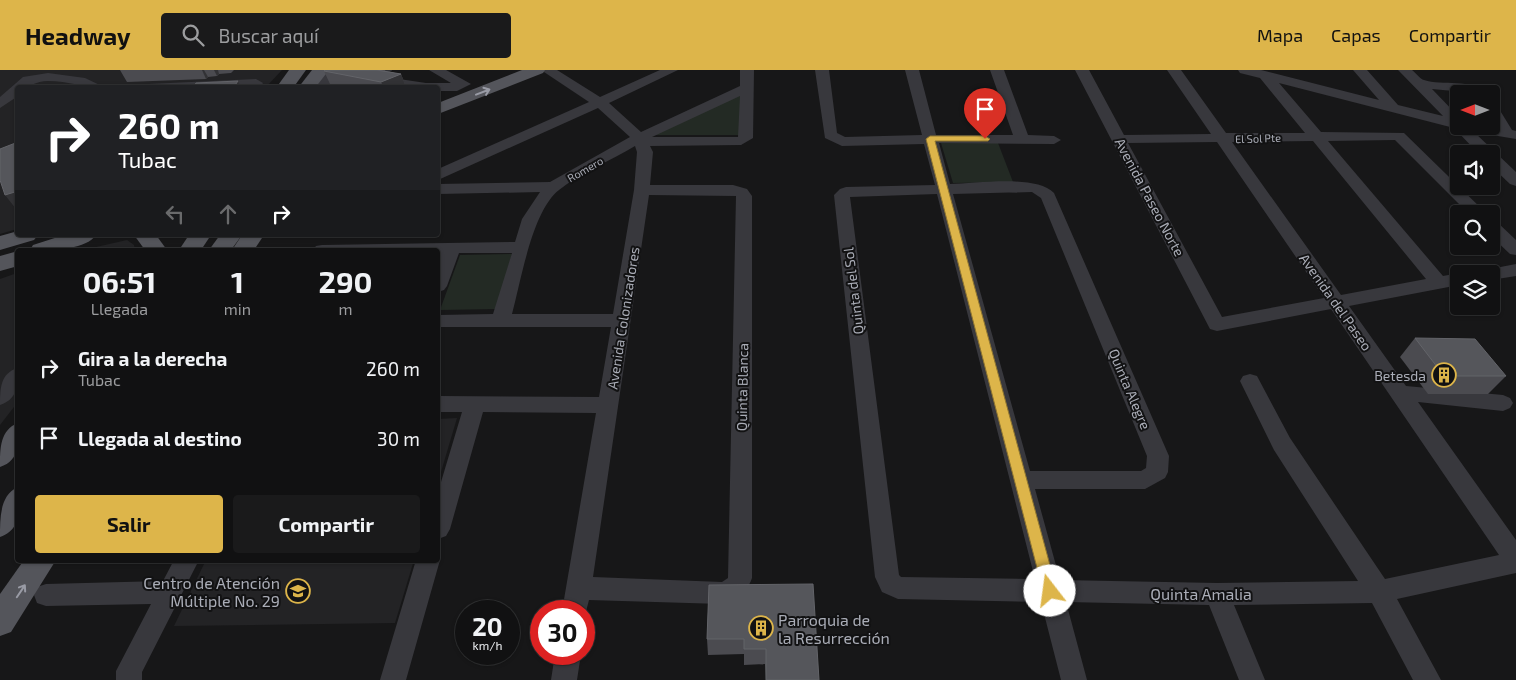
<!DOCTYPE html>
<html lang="es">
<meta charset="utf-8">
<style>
body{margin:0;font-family:"Exo 2",sans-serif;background:#1a1a1b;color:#f1f3f6;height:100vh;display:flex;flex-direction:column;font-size:19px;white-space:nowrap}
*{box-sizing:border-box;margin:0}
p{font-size:16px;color:#9c9d9f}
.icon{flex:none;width:28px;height:28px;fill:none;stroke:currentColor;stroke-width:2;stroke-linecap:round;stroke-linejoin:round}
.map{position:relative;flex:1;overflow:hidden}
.panel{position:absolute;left:15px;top:178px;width:425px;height:315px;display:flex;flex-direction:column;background:#111112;border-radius:5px;box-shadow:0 1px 4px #0004,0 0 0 1px #303132}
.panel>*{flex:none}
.hud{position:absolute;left:15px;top:15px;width:425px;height:152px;border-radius:5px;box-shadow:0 1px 4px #0004,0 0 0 1px #303132;background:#202124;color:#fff;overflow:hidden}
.needle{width:32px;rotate:270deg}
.controls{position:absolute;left:1450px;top:15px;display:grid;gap:10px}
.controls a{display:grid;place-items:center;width:50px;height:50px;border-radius:5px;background:#111112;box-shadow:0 1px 4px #0004,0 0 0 1px #303132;font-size:25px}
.speed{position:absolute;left:455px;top:530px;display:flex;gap:10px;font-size:25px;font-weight:700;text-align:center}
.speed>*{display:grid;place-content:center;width:65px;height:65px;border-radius:50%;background:#111112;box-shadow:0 1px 4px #0004,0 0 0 1px #303132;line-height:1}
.speed small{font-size:12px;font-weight:400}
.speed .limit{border:8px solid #d22;background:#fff;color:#111}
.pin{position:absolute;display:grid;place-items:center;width:42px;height:42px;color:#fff;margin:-51px -21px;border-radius:50% 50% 50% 0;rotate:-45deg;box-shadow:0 0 5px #0007}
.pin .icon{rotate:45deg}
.me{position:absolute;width:55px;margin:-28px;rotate:345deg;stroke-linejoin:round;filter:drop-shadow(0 0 4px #0008)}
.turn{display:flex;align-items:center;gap:18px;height:105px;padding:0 20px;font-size:22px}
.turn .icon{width:65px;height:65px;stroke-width:2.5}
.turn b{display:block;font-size:35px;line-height:42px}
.lanes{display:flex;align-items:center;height:48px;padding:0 20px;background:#0003;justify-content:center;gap:25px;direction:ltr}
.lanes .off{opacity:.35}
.eta{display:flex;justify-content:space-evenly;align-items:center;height:85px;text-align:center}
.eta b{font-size:30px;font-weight:700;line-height:35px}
.action{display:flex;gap:10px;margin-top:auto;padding:10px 20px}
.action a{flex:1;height:58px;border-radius:5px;background:#ddb54a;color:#111;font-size:20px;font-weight:700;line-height:58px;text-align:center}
.action a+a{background:#1a1a1b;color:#f1f3f6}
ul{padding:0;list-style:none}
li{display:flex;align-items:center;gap:15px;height:70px;padding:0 20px}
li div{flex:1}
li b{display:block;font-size:19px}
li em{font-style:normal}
header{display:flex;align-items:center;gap:30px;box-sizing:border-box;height:70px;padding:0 25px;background:#ddb54a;color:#111}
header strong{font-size:24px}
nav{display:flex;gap:28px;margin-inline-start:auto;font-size:18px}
.search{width:350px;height:45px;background:#1a1a1b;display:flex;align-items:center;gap:12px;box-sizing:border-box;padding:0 18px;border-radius:5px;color:#9c9d9f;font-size:19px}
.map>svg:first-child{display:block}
.built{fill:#232325}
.green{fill:#232a24}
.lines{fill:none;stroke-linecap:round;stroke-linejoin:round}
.minor{fill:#38383d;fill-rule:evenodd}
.major{fill:#54555b;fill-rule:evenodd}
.wall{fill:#4b4b50}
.shaded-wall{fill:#323235}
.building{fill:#55565b;stroke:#636469}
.oneway{stroke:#999ba5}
.route{fill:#ddb54a;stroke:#907630}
.labels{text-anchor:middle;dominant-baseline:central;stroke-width:4;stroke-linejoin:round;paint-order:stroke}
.far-street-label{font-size:11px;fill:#aaadb7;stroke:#121213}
.street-label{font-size:14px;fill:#aaadb7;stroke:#121213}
.poi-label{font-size:14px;fill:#aaadb7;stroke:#121213;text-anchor:end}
.near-poi-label{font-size:16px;fill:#aaadb7;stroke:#121213;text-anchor:end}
.near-street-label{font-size:16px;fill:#aaadb7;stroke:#121213}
</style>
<header>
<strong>Headway</strong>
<div class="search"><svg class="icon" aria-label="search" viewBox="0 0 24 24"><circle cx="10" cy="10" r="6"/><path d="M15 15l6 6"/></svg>Buscar aquí</div>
<nav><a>Mapa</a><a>Capas</a><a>Compartir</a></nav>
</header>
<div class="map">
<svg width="1516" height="610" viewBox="0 0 1516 610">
<rect width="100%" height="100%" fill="#171718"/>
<g class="built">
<path d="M 0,0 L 282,0 L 266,17 L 18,18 L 17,159 L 0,164 Z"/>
<path d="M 127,170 L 134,175 L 135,180 L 83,180 Z"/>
<path d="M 17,203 L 17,333 L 0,355 L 0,209 Z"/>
<path d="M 457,348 L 438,412 L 438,349 Z"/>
<path d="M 206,490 L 414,490 L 395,553 L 174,556 Z"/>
</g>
<g class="green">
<path d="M 746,19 L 744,65 L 647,65 Z"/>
<path d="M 941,73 L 998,73 L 1013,112 L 953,113 Z"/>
<path d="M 512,184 L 496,239 L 440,240 L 460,185 Z"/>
</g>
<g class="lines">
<g class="minor">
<path d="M 329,0 L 344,0 L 330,13 L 334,18 L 317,17 L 315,14 Z"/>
<path d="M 429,0 L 446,0 L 471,14 L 457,21 L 438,21 L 438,18 L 402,18 L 374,13 L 372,10 L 379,6 L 426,13 L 451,13 Z"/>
<path d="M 541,0 L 557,0 L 600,27 L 660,0 L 678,0 L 609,33 L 641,62 L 740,16 L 740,0 L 754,0 L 753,68 L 741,75 L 650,76 L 653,82 L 650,115 L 733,115 L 747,119 L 752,126 L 752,508 C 746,524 739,530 722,534 L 589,530 L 584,549 L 584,541 L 562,541 L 596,343 L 483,342 L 450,459 L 446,466 L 438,469 L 438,422 L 462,342 L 438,342 L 438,326 L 599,327 L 611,257 L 438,257 L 438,245 L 493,244 L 512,183 L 459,183 L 447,216 L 444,220 L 438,222 L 438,194 L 441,184 L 438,184 L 438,180 L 313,180 L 316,176 L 322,175 L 515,172 L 522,149 L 540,122 L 438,124 L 438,114 L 550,112 L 630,67 L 598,38 L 438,110 L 438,99 L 589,32 ZM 740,26 L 738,67 L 652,67 ZM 635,76 L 637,82 L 634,120 L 613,244 L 512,244 C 521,211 532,141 559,120 C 579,104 612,90 635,76 ZM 649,125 L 736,126 L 728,508 L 722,512 L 593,507 Z"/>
<path d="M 815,0 L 829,0 L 837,63 L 845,67 L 922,65 L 905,0 L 919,0 L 936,65 L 1013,65 L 990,0 L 1004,0 L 1028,65 L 1054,66 L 1061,70 L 1054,74 L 939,73 L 950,114 C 976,114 1035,104 1054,123 L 1169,386 L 1168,402 L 1165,408 L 1145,419 L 1035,419 L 1060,510 L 1217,513 L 1358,511 L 1274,380 L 1240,311 L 1243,306 L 1250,304 L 1257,306 L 1290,368 L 1385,509 L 1499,485 L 1331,239 L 1217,261 L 1210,259 L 1075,0 L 1089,0 L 1124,65 L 1211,64 L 1167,0 L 1181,0 L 1226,63 L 1305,63 L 1260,8 L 1240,3 L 1238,0 L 1261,0 L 1379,30 L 1353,0 L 1367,0 L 1398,35 L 1443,46 L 1398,0 L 1412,0 C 1416,3 1420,9 1424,10 C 1442,16 1472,8 1486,24 L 1432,19 L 1459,47 L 1459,56 L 1496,57 L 1491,49 L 1491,33 L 1496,34 L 1512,60 L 1516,61 L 1516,69 L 1474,62 L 1516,102 L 1516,116 L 1510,114 L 1491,96 L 1491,84 L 1479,84 L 1454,58 L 1279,13 L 1321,62 L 1404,63 L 1487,144 L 1469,144 L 1395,70 L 1328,71 L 1443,206 L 1459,203 L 1461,204 L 1459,204 L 1459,215 L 1349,236 L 1406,316 L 1503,325 L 1510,328 L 1513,333 L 1510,338 L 1503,341 L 1418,332 L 1516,470 L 1516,503 L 1397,529 L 1441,610 L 1413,610 L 1372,533 L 1234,535 L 1265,610 L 1239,610 L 1209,535 L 1066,532 L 1087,610 L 1061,610 L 1041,532 L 898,529 L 882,522 L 875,507 L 834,125 L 840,119 L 846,117 L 935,115 L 924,74 L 842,76 L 825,68 ZM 1313,71 L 1426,209 L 1341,225 L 1232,72 ZM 1217,72 L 1324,228 L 1222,247 L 1128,73 ZM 1032,122 L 1041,128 L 1147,386 L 1146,398 L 1141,401 L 1030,401 L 953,124 ZM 937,124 L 1035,509 L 901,507 L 899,505 L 850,127 Z"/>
<path d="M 48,3 L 85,8 L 106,18 C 86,18 68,11 48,11 C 36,11 28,18 18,18 L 18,26 L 0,38 L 0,27 L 23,7 Z"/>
<path d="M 256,9 L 263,13 L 261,16 L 142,18 L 148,14 Z"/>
<path d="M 1491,151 L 1497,152 L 1516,170 L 1516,185 L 1510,184 L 1491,166 Z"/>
<path d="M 1516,194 L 1516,206 L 1491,210 L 1491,204 L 1482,204 L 1485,200 Z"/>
<path d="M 18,298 C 18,314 18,329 0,335 C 0,319 0,303 18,298 Z"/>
<path d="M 438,485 L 440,490 L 406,610 L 380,610 L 416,490 L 438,490 Z"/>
<path d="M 174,490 L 199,490 L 142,602 L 142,610 L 116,610 L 116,601 L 151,534 L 46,536 L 37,533 L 34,525 L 37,517 L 46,514 L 163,511 Z"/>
<path d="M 555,584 L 581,584 L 577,610 L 551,610 Z"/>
</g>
<g class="major">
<path d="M 289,0 L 306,0 L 293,18 L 276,18 Z"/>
<path d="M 312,0 L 329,0 L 315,18 L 298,18 Z"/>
<path d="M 522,0 L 545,0 L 543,3 L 438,44 L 438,33 Z"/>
<path d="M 18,161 L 18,165 L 38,165 L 34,170 L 0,180 L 0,166 Z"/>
<path d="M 64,165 L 96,165 C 85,181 48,180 30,180 L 33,175 Z"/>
<path d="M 134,165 L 156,165 L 167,180 L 145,180 Z"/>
<path d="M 189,165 L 211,165 L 201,180 L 179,180 Z"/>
<path d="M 220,165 L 242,165 L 231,180 L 209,180 Z"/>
<path d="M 242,165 L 264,165 L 254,180 L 232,180 Z"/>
<path d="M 18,181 L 18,196 L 0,201 L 0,186 Z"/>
<path d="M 18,353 C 18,372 21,390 0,397 C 0,378 0,360 18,353 Z"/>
<path d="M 18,417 C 18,438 23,459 0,467 C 0,447 0,425 18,417 Z"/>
<path d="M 24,490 L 56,490 L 11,562 L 0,566 L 0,524 Z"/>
</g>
</g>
<g class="wall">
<path d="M 120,0 L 234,0 L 231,3 L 219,4 L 217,6 L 208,7 L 206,9 L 127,12 Z"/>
<path d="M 325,0 L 392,0 L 389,2 L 401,4 L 406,17 L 347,18 L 330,14 L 324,1 Z"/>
<path d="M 1415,268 L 1506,306 L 1488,324 L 1428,324 L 1400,287 Z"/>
<path d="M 709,515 L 819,610 L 766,610 L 765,594 L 744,595 L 744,584 L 708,585 L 707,569 Z"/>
</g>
<g class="shaded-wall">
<path d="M 202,0 L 204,0 L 208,7 L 206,9 Z"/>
<path d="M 214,0 L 218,0 L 219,4 L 217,6 Z"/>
<path d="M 385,0 L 392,0 L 387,4 Z"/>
<path d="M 401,4 L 406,17 L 384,18 L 381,12 Z"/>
<path d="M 238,11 L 241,18 L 233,18 Z"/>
<path d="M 18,121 L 18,138 L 16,139 L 5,125 Z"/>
</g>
<g class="building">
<path d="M 325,0 L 377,0 L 401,4 L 381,12 L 324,1 Z"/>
<path d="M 238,11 L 233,18 L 193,18 L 196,13 Z"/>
<path d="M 18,72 L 18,121 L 5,125 L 0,110 L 0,79 Z"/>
<path d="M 1415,268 L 1475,269 L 1506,306 L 1444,306 Z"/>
<path d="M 813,514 L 819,610 L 766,610 L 766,579 L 744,579 L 744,569 L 707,569 L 709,515 Z"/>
</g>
<defs><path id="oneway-shaft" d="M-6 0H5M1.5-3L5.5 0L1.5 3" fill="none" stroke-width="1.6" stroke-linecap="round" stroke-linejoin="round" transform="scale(1.25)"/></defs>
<g class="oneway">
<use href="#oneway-shaft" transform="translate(483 22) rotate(-21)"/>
<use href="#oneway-shaft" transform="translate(21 521) rotate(-56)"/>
</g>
<path class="route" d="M 985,66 L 990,69 L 988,71 L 935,71 L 1057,521 L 1055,526 L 1050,527 L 1045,526 L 1043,521 L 926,69 L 930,66 Z"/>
<defs>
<g id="building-ring" transform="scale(1.25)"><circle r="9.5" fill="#121213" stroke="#ddb54a" stroke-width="1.5"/><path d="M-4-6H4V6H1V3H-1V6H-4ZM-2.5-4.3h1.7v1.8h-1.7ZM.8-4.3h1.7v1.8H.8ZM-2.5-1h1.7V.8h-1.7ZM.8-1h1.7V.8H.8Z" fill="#ddb54a"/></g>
<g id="school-ring" transform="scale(1.25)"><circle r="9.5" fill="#121213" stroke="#ddb54a" stroke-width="1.5"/><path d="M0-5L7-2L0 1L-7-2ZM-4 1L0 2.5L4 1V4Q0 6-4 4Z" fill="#ddb54a"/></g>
</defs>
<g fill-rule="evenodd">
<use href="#building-ring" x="1444" y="305"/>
<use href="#school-ring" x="298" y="521"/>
<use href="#building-ring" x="761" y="558"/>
</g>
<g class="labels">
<g class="far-street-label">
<text transform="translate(1258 68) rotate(-2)">El Sol Pte</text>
<text transform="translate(585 99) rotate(-30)">Romero</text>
</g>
<g class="street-label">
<text transform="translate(1150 127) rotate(62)">Avenida Paseo Norte</text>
<text transform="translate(853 221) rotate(-97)">Quinta del Sol</text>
<text transform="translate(1336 232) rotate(55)">Avenida del Paseo</text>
<text transform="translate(623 248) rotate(-81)">Avenida Colonizadores</text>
<text transform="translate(742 317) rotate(-89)">Quinta Blanca</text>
<text transform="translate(1130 319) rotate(67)">Quinta Alegre</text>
</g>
<g class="poi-label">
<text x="1426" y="305">Betesda</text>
</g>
<g class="near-poi-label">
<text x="280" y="512">Centro de Atención<tspan x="280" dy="18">Múltiple No. 29</tspan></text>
<text x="778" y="549" text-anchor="start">Parroquia de<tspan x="778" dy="18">la Resurrección</tspan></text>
</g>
<g class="near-street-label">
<text x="1201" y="523">Quinta Amalia</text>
</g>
</g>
</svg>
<div class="controls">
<a><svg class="needle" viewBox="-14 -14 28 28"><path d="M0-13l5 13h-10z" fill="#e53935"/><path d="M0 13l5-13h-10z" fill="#9c9d9f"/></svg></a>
<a><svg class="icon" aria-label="sound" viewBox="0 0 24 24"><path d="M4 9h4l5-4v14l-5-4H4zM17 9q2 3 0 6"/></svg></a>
<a><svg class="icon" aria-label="search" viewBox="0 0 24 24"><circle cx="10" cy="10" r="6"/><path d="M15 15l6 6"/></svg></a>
<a><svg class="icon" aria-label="layers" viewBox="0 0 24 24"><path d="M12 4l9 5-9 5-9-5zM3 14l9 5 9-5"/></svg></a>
</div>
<div class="speed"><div>20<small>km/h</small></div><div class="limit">30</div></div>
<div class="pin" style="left:985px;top:69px;background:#d93025"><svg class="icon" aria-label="arrive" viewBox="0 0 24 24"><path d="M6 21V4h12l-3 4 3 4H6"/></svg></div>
<svg class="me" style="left:1050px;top:521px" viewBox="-20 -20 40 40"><circle r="19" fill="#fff"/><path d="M0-13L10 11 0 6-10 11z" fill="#ddb54a"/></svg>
<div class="hud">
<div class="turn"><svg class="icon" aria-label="right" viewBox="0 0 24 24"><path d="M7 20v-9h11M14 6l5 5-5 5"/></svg><div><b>260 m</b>Tubac</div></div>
<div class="lanes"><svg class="icon off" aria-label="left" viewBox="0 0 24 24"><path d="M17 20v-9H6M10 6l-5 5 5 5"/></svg><svg class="icon off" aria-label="ahead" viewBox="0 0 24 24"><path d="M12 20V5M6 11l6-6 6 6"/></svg><svg class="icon" aria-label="right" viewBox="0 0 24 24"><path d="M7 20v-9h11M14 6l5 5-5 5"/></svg></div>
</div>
<section class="panel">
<div class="eta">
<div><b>06:51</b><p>Llegada</p></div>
<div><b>1</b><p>min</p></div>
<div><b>290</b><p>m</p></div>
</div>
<ul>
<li><svg class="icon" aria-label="right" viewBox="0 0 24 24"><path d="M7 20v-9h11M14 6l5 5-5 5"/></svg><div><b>Gira a la derecha</b><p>Tubac</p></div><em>260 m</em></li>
<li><svg class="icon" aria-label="arrive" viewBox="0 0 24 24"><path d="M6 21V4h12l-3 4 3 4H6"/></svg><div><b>Llegada al destino</b></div><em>30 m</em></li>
</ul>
<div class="action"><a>Salir</a><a>Compartir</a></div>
</section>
</div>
